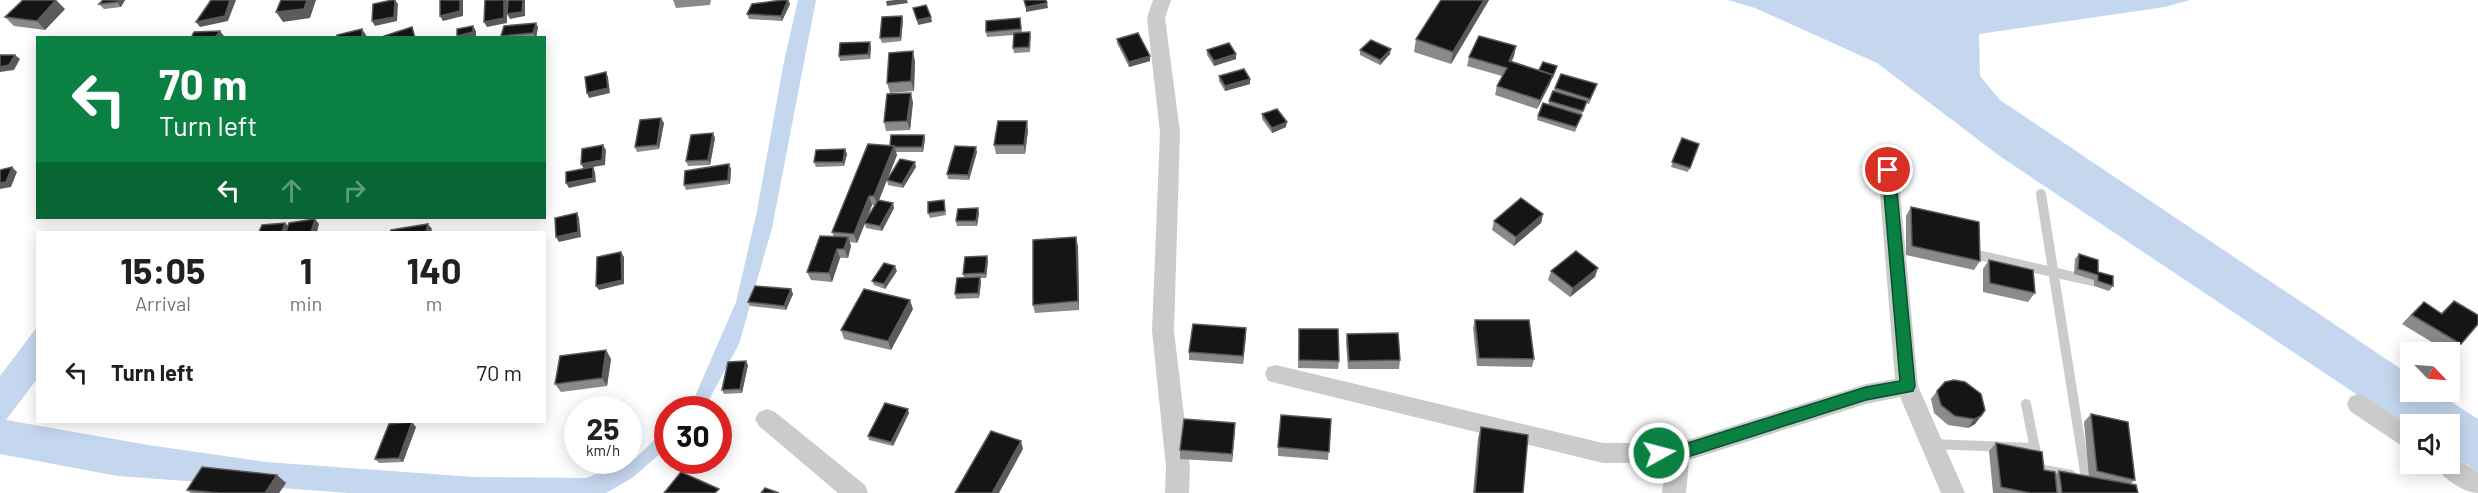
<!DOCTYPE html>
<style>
body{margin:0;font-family:Barlow,sans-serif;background:#f2f2f2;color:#202124;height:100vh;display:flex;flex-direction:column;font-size:22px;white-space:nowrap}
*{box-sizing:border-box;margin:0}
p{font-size:20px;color:#757577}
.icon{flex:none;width:33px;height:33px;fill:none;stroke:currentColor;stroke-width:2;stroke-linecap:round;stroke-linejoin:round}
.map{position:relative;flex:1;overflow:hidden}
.side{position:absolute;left:36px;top:231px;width:510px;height:192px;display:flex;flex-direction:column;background:#fff;border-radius:0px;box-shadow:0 3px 15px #0003}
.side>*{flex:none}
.top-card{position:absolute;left:36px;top:36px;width:510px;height:183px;border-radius:0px;box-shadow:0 3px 15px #0003;background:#0b8043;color:#fff;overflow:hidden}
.needle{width:39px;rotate:115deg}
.controls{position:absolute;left:2400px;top:342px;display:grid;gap:12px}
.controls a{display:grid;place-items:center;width:60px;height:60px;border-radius:0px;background:#fff;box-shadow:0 3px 15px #0003;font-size:30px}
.speed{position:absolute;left:564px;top:396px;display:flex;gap:12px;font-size:30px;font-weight:700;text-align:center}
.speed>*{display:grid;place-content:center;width:78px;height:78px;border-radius:50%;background:#fff;box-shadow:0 3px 15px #0003;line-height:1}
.speed small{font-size:15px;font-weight:400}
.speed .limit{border:9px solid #d22;background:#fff;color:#111}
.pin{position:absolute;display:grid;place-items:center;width:51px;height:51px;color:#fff;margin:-26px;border:3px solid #fff;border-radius:50%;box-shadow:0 2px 6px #0007}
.me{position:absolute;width:66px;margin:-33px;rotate:83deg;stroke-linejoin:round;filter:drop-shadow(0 0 4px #0008)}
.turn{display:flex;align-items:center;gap:21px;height:126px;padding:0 24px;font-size:27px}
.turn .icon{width:78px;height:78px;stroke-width:2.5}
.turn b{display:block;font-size:42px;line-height:51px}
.lanes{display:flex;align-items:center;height:57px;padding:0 24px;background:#0003;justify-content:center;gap:30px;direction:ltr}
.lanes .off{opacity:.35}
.eta{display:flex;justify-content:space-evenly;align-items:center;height:102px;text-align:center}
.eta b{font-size:36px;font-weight:700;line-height:42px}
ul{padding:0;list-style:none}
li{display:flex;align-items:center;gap:18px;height:78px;padding:0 24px}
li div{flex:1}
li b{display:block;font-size:22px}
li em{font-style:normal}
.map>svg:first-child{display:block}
.water{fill:#c5d7ee}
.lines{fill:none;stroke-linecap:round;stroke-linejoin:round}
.lane{stroke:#cbcbcb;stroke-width:10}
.street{fill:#cbcbcb;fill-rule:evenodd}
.wall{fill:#8a8a8a;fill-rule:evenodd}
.shaded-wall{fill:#5b5b5b}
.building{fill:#151515;stroke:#5b5b5b;stroke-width:1.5}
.route{fill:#0b8043;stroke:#07532c;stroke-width:1.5}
</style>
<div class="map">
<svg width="2478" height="493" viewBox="0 0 2478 493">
<rect width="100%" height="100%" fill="#fff"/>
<g class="water">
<path d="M 798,0 L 816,0 L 772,228 L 739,344 L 704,409 L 684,410 L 693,401 L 736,302 L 757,211 L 784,61 Z"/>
<path d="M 1728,0 L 2190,0 L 2165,7 L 1979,34 L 1980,76 L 2000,100 L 2410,375 L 2410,392 L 2436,392 L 2478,419 L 2478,472 L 2450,454 L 2450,424 L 2410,424 L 2410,430 L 2001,157 L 1877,63 L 1755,8 Z"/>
<path d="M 37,327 L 37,379 L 6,420 L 148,445 L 266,462 L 474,477 L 586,478 L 636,458 L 667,427 L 667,448 L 632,478 L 606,493 L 349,493 L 118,476 L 0,454 L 0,376 Z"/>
</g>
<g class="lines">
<g class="lane">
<path d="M 2041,194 L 2087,485"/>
<path d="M 1978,255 L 2092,281"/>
<path d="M 2026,404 L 2039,469 L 2071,475"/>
<path d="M 1932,444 L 2035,448"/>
</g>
<g class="street">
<path d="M 1153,0 L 1171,0 L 1165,18 L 1180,132 L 1174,331 L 1190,467 L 1189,493 L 1165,493 L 1166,467 L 1152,331 L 1160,132 L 1147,18 Z"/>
<path d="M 1888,163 L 1895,165 L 1898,170 L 1918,386 L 1965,493 L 1941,493 L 1900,397 L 1866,404 L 1689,460 L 1686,493 L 1662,493 L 1665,463 L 1603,463 L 1276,383 L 1268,381 L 1265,374 L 1268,367 L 1276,365 L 1603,443 L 1678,443 L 1866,384 L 1895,379 L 1878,170 L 1881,165 Z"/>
<path d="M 2358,394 L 2366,397 L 2410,427 L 2410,449 L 2402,446 L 2350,411 L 2347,404 L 2350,397 Z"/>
<path d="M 767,409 L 775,412 L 865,485 L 868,493 L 838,493 L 759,426 L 755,419 L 759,412 Z"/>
<path d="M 2450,455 L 2478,472 L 2478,493 C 2464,493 2439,476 2434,464 L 2450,464 Z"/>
</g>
</g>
<g class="wall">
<path d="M 125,0 L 121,7 L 104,9 L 99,4 Z"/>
<path d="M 673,0 L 711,0 L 710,5 L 676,8 Z"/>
<path d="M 782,0 L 788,0 L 790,4 L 782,21 L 749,19 L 747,14 Z"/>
<path d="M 1441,0 L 1489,0 L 1451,64 L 1414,52 L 1416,39 Z"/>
<path d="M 65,9 L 45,30 L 14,26 L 5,17 Z"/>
<path d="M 902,16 L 903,20 L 901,41 L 882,43 L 880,38 Z"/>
<path d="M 1020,18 L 1022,33 L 1030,32 L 1031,37 L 1030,52 L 1014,53 L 1013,48 L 1014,35 L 987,37 L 986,32 Z"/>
<path d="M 538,27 L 536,38 L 501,38 L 501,36 Z"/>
<path d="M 1117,39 L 1150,61 L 1129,67 L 1117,43 Z"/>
<path d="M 1516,46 L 1514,56 L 1512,61 L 1539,70 L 1556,71 L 1537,109 L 1495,95 L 1497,86 L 1502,76 L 1467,66 L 1469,57 Z"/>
<path d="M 871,47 L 870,59 L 840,61 L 839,56 Z"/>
<path d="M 1207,50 L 1236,59 L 1214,66 L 1207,55 Z"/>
<path d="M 1360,50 L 1390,54 L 1380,65 L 1360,55 Z"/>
<path d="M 915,61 L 914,91 L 890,93 L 887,83 Z"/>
<path d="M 1219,76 L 1250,79 L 1250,84 L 1225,91 L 1219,81 Z"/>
<path d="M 1597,84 L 1589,104 L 1586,103 L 1575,132 L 1537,120 L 1538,116 L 1548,105 L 1555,88 Z"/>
<path d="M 913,102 L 910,130 L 886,131 L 884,122 Z"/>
<path d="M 1262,114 L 1286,127 L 1272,133 L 1262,119 Z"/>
<path d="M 664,123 L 659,149 L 637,152 L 635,147 Z"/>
<path d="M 1028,130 L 1025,154 L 996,154 L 994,145 Z"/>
<path d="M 713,133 L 715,138 L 710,165 L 688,166 L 686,161 Z"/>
<path d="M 924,135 L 925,139 L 923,152 L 896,152 L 897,155 L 887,180 L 916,167 L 903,188 L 888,185 L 887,180 L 879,200 L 894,208 L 882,231 L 866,228 L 865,224 L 857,243 L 850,242 L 851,246 L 848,258 L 840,258 L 832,282 L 811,280 L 807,272 L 834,237 L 832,232 L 890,146 ZM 872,205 L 875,205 L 867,219 Z"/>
<path d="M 1682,138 L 1699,144 L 1688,172 L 1671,167 Z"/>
<path d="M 845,149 L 847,154 L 844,166 L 816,167 L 814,162 Z"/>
<path d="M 977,152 L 969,180 L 948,179 L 947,174 Z"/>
<path d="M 729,164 L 731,169 L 730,184 L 686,190 L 684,185 Z"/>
<path d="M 944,200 L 946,215 L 930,218 L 928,213 Z"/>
<path d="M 1911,207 L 1980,261 L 1974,270 L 1906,255 L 1906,216 Z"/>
<path d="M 978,208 L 979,213 L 977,226 L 957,226 L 956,221 Z"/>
<path d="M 1543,214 L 1541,223 L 1514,246 L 1492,230 L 1494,221 Z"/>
<path d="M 1078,246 L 1079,310 L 1035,313 L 1033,305 Z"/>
<path d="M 2079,254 L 2113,286 L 2109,291 L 2094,286 L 2094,280 L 2074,274 L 2075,259 Z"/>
<path d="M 987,256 L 988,261 L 986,278 L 980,278 L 981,282 L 979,298 L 956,299 L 955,294 L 964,278 L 963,274 Z"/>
<path d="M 1989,260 L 2035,293 L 2028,302 L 1983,292 L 1983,269 Z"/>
<path d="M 897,271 L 885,289 L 874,285 L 872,281 Z"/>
<path d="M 1551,271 L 1595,277 L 1570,297 L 1548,280 Z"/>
<path d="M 791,289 L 793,294 L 786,310 L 750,306 L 748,302 Z"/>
<path d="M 2454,301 L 2461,344 L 2450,353 L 2402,324 L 2414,311 L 2424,302 L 2441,313 Z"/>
<path d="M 913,309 L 891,350 L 844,339 L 841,330 Z"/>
<path d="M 1475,320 L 1534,359 L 1532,367 L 1477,366 L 1473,328 Z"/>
<path d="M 1246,328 L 1243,364 L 1189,360 L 1189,352 Z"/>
<path d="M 1347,334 L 1400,360 L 1399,369 L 1348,369 L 1346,342 Z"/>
<path d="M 1299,337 L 1339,361 L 1338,369 L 1298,368 Z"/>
<path d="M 606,350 L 611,359 L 607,386 L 561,392 L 555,384 Z"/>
<path d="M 748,365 L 742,393 L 724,394 L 722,390 Z"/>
<path d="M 1937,391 L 1981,416 L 1975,424 L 1968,428 L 1948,425 L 1934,413 L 1931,399 Z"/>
<path d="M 909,413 L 893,446 L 869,440 L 868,436 Z"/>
<path d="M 2091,414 L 2135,480 L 2130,484 L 2138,493 L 1993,493 L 1989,451 L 1996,443 L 2044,470 L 2055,475 L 2059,471 L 2089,477 L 2084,422 Z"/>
<path d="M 1331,419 L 1328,460 L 1278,456 L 1278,447 Z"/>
<path d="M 386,422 L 410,422 L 387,423 Z"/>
<path d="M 416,427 L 403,462 L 379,463 L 375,459 Z"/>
<path d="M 1481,427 L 1523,493 L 1473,493 L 1478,438 Z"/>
<path d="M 1235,431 L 1232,462 L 1180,459 L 1180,450 Z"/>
<path d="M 277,475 L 286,483 L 279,493 L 191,493 L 187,490 Z"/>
</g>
<g class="shaded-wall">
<path d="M 56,0 L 65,9 L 45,30 L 37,21 Z"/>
<path d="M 119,0 L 125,0 L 121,7 L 117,2 Z"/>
<path d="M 230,0 L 236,0 L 228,21 L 200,27 L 196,22 Z"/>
<path d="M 307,0 L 316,0 L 310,18 L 283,22 L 276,12 Z"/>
<path d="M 395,0 L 398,4 L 397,21 L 375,26 L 372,21 Z"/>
<path d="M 460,0 L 463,0 L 463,16 L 443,21 L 440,16 Z"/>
<path d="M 504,0 L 507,0 L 507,23 L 487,27 L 484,22 Z"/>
<path d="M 523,0 L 525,0 L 525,16 L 510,19 L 507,14 Z"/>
<path d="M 788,0 L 790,4 L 782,21 L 781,16 Z"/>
<path d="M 895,0 L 907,0 L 908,3 L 887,6 L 886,1 Z"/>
<path d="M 1484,0 L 1489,0 L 1451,64 L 1453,52 Z"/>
<path d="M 1047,3 L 1048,8 L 1026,12 L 1026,7 Z"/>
<path d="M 902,16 L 903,20 L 901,41 L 900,37 Z"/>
<path d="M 931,17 L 932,22 L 918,25 L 917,20 Z"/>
<path d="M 536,23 L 538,27 L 536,38 L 533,33 Z"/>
<path d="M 473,26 L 476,31 L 476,37 L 458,38 L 457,36 Z"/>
<path d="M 362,29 L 368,38 L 362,38 Z"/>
<path d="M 220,31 L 224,36 L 223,38 L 215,38 Z"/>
<path d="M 870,42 L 871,47 L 870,59 L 868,54 Z"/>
<path d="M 1516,46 L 1514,56 L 1507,70 L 1509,61 Z"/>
<path d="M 1391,49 L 1390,54 L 1380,65 L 1380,60 Z"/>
<path d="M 913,51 L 915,61 L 914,91 L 911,81 Z"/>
<path d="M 1236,54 L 1236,59 L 1214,66 L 1214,61 Z"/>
<path d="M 15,55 L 20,59 L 14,70 L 0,72 L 0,67 Z"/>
<path d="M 1150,56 L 1150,61 L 1129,67 L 1129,62 Z"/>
<path d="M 606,72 L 608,77 L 610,93 L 589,98 L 587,93 Z"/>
<path d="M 1553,75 L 1550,84 L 1537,109 L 1540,100 Z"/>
<path d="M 1250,79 L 1250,84 L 1225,91 L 1225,86 Z"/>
<path d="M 911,93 L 913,102 L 910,130 L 907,121 Z"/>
<path d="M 661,118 L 664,123 L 659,149 L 657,145 Z"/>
<path d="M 1027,121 L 1028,130 L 1025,154 L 1024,145 Z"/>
<path d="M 1287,122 L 1286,127 L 1272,133 L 1272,128 Z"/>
<path d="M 713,133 L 715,138 L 710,165 L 708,160 Z"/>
<path d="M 924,135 L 925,139 L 923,152 L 922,147 Z"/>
<path d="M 603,145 L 606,150 L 605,165 L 593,167 L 595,172 L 596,182 L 569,188 L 566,183 L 584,169 L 581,164 Z"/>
<path d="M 894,146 L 897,155 L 877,205 L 874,196 Z"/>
<path d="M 976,147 L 977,152 L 969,180 L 968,175 Z"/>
<path d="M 845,149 L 847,154 L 844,166 L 843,162 Z"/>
<path d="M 915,162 L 916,167 L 903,188 L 902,184 Z"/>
<path d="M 729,164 L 731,169 L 730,184 L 728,180 Z"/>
<path d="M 12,167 L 17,172 L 11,187 L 0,189 L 0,183 Z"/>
<path d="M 869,196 L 872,205 L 857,243 L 854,234 Z"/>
<path d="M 893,203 L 894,208 L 882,231 L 880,226 Z"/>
<path d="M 978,208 L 979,213 L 977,226 L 976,221 Z"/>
<path d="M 577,213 L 579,218 L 581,237 L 559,242 L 556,237 Z"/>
<path d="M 1543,214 L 1541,223 L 1514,246 L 1516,237 Z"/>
<path d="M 315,219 L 319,224 L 317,232 L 311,232 Z"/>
<path d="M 285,223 L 289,227 L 288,232 L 282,232 Z"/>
<path d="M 428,224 L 432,229 L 431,232 L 426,232 Z"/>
<path d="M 848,237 L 851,246 L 848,258 L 844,249 Z"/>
<path d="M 1076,237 L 1078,246 L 1079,310 L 1078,301 Z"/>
<path d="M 837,249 L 840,258 L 832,282 L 829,273 Z"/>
<path d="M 621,252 L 624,257 L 624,284 L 599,290 L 596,286 Z"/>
<path d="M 987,256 L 988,261 L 986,278 L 985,273 Z"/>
<path d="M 895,266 L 897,271 L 885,289 L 884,284 Z"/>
<path d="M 1598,268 L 1595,277 L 1570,297 L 1573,288 Z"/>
<path d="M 980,277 L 981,282 L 979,298 L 978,293 Z"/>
<path d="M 791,289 L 793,294 L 786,310 L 784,306 Z"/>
<path d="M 910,300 L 913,309 L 891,350 L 888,341 Z"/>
<path d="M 1246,328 L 1246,337 L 1243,364 L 1243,356 Z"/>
<path d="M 606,350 L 611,359 L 607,386 L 602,378 Z"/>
<path d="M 746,361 L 748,365 L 742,393 L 740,389 Z"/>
<path d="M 908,409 L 909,413 L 893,446 L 891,442 Z"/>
<path d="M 1981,416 L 1975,424 L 1968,428 L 1974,419 Z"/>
<path d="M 412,422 L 416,427 L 403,462 L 399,458 Z"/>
<path d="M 1235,423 L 1235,431 L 1232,462 L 1232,454 Z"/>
<path d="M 1021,441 L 1023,449 L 999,493 L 992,493 Z"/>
<path d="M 277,475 L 286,483 L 279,493 L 265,493 Z"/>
</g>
<g class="building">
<path d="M 23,0 L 56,0 L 37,21 L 5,17 Z"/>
<path d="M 103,0 L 119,0 L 117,2 L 99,4 Z"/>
<path d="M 211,0 L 230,0 L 225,16 L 196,22 Z"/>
<path d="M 281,0 L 307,0 L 304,9 L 276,12 Z"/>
<path d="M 392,0 L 395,0 L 394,17 L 372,21 L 373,4 Z"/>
<path d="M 440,0 L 460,0 L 460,11 L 440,16 Z"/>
<path d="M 485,0 L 504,0 L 504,18 L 484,22 Z"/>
<path d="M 508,0 L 523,0 L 522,12 L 507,14 Z"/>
<path d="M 782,0 L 788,0 L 781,16 L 747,14 L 752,4 Z"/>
<path d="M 1024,0 L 1046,0 L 1047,3 L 1026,7 Z"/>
<path d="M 1441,0 L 1484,0 L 1453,52 L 1416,39 Z"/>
<path d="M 926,5 L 931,17 L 917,20 L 913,8 Z"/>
<path d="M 902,16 L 900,37 L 880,38 L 882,17 Z"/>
<path d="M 1020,18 L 1021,29 L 986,32 L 986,21 Z"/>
<path d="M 536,23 L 533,33 L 501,36 L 504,26 Z"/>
<path d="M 473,26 L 473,32 L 457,36 L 457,29 Z"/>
<path d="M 412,27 L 415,38 L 384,38 L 384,36 Z"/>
<path d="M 362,29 L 362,38 L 337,38 L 337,35 Z"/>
<path d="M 220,31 L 215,38 L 191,38 L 194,32 Z"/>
<path d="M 1030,32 L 1029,47 L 1013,48 L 1014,33 Z"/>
<path d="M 1138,33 L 1150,56 L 1129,62 L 1117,39 Z"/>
<path d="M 1479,36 L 1516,46 L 1509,61 L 1553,75 L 1540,100 L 1497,86 L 1507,68 L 1469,57 Z"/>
<path d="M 1371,40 L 1391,49 L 1380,60 L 1360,50 Z"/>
<path d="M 870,42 L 868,54 L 839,56 L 840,43 Z"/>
<path d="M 1229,43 L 1236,54 L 1214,61 L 1207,50 Z"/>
<path d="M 913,51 L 911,81 L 887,83 L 889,53 Z"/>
<path d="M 0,55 L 15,55 L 9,65 L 0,67 Z"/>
<path d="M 1543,62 L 1557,66 L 1552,78 L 1553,75 L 1539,70 Z"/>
<path d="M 1244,69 L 1250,79 L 1225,86 L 1219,76 Z"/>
<path d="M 606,72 L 608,88 L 587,93 L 585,77 Z"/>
<path d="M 1561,74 L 1597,84 L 1590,99 L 1555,88 Z"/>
<path d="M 1553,91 L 1587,101 L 1583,111 L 1549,101 Z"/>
<path d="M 911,93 L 907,121 L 884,122 L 887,94 Z"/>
<path d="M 1543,103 L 1582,115 L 1576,127 L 1538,116 Z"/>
<path d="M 1277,109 L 1287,122 L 1272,128 L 1262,114 Z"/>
<path d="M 661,118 L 657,145 L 635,147 L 640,120 Z"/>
<path d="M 998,121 L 1027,121 L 1024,145 L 994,145 Z"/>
<path d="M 713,133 L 708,160 L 686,161 L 691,135 Z"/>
<path d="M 891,135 L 924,135 L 922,147 L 894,147 L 894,146 L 890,146 Z"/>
<path d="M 1682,138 L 1699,144 L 1690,168 L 1672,162 Z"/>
<path d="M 868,144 L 894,146 L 874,196 L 869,196 L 854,234 L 832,232 Z"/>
<path d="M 603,145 L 602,160 L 581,164 L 582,149 Z"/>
<path d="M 955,146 L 976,147 L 968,175 L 947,174 Z"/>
<path d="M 845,149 L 843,162 L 814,162 L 816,150 Z"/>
<path d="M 900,159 L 915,162 L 902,184 L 887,180 Z"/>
<path d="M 729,164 L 728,180 L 684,185 L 685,171 Z"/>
<path d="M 12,167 L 6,182 L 0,183 L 0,170 Z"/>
<path d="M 593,167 L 593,178 L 566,183 L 566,172 Z"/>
<path d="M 1521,198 L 1543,214 L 1516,237 L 1494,221 Z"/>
<path d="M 878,200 L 893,203 L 880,226 L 864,223 Z"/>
<path d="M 944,200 L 945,211 L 928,213 L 928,202 Z"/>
<path d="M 1911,207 L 1979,222 L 1980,261 L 1912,246 Z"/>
<path d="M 978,208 L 976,221 L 956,221 L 958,209 Z"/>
<path d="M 577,213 L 578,232 L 556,237 L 555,218 Z"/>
<path d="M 315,219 L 311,232 L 286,232 L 289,223 Z"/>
<path d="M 285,223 L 282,232 L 259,232 L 262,225 Z"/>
<path d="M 428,224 L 426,232 L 390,232 L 391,230 Z"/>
<path d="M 820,236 L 848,237 L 844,249 L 837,249 L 829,273 L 807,272 Z"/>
<path d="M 1076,237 L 1078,301 L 1033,305 L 1033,240 Z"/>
<path d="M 1576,251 L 1598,268 L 1573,288 L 1551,271 Z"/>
<path d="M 621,252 L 622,280 L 596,286 L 597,257 Z"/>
<path d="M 2079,254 L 2098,260 L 2098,272 L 2113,276 L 2113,286 L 2098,281 L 2098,275 L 2078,269 Z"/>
<path d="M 987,256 L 985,273 L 963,274 L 965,257 Z"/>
<path d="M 1989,260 L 2033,270 L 2035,293 L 1990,283 Z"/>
<path d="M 884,263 L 895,266 L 884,284 L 872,281 Z"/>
<path d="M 980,277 L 978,293 L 955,294 L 957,278 Z"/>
<path d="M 755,286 L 791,289 L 784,306 L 748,302 Z"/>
<path d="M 864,289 L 910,300 L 888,341 L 841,330 Z"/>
<path d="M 2454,301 L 2478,315 L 2478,324 L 2461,344 L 2412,315 L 2424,302 L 2442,314 Z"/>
<path d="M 1475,320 L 1529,320 L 1534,359 L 1479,358 Z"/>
<path d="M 1193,324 L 1246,328 L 1243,356 L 1189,352 Z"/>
<path d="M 1299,329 L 1338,329 L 1339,361 L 1299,360 Z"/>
<path d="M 1398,333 L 1400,360 L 1349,361 L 1347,334 Z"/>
<path d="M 606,350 L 602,378 L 555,384 L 560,356 Z"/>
<path d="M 746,361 L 740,389 L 722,390 L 728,362 Z"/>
<path d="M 1954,380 L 1965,382 L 1981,394 L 1985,410 L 1981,416 L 1974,419 L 1955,416 L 1941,405 L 1937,391 L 1945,382 Z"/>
<path d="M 885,403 L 908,409 L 891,442 L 868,436 Z"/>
<path d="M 2091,414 L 2128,422 L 2135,480 L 2097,471 Z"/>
<path d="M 1281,415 L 1331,419 L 1329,452 L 1278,447 Z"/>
<path d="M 1184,419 L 1235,423 L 1232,454 L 1180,450 Z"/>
<path d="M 412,422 L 399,458 L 375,459 L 389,424 Z"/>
<path d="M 1481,427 L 1528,435 L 1523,493 L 1475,493 Z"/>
<path d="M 991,431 L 1021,441 L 992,493 L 955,493 Z"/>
<path d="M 1996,443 L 2042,452 L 2044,470 L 2055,472 L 2057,493 L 2030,493 L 2001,487 Z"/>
<path d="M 202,467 L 277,475 L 265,493 L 220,493 L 187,490 Z"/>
<path d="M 2059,471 L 2136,485 L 2138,493 L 2062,493 Z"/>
<path d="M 681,472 L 719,489 L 715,493 L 664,493 Z"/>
<path d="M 765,488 L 779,493 L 761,493 Z"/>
</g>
<path class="route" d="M 1888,165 L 1895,170 L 1915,386 L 1913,391 L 1866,400 L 1678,460 L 1654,458 L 1652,453 L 1654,448 L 1678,446 L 1866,387 L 1900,381 L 1882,170 Z"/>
</svg>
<div class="controls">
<a><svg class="needle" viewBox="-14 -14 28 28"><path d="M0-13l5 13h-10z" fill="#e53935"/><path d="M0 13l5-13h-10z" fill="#757577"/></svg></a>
<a><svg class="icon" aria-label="sound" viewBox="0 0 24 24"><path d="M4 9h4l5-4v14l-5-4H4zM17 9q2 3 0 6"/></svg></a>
</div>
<div class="speed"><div>25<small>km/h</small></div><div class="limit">30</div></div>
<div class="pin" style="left:1888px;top:170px;background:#d93025"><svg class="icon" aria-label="arrive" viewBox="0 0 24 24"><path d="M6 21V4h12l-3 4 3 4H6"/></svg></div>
<svg class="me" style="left:1659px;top:453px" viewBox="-20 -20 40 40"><circle r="17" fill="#0b8043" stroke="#fff" stroke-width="3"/><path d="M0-11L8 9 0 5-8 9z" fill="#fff"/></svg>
<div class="top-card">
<div class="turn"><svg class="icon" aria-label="left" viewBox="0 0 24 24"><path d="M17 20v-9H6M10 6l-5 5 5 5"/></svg><div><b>70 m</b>Turn left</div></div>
<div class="lanes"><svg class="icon" aria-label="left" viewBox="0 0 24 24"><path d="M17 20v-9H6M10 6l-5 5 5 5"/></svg><svg class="icon off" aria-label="ahead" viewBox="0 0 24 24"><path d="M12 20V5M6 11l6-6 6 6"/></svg><svg class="icon off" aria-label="right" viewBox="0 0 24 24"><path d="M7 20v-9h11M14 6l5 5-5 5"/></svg></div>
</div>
<section class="side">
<div class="eta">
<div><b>15:05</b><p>Arrival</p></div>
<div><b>1</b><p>min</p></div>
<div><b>140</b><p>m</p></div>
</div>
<ul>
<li><svg class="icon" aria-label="left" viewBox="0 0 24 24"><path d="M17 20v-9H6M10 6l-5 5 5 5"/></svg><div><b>Turn left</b></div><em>70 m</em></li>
</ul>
</section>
</div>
